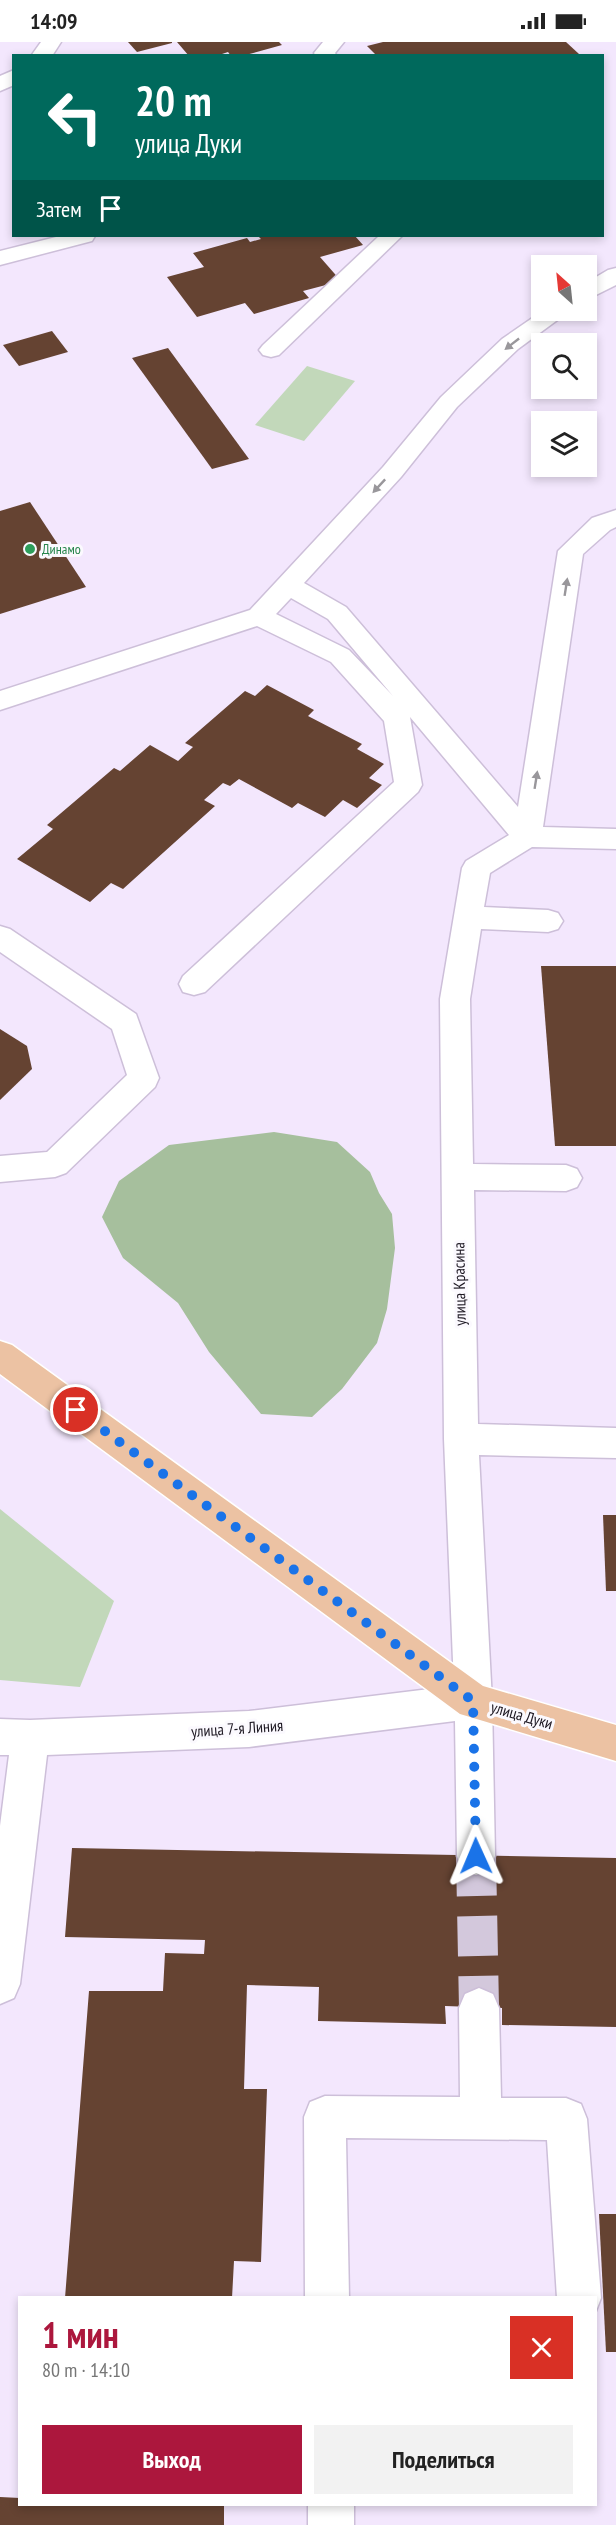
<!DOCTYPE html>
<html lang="ru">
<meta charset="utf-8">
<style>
body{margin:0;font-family:"PT Sans Narrow",sans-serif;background:#f2f2f2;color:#222;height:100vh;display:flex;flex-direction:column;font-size:22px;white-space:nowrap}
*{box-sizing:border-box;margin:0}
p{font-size:20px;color:#767676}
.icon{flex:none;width:33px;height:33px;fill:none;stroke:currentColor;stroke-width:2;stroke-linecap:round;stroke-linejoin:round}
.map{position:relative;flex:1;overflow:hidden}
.sheet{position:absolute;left:18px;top:2254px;width:579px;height:210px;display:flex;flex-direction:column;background:#fff;border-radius:0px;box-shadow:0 3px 9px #0003}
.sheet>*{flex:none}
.guide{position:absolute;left:12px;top:12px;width:592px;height:183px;border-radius:0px;box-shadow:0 3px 9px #0003;background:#00695c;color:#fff;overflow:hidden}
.needle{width:39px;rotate:333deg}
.buttons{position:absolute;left:531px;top:213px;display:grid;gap:12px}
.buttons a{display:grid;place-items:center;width:66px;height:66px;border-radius:0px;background:#fff;box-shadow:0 3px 9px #0003;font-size:30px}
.pin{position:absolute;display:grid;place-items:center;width:51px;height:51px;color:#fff;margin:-26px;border:3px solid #fff;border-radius:50%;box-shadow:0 2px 6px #0007}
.me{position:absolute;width:66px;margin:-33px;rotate:359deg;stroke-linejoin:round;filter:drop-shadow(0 0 4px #0008)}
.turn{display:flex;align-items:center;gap:21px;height:126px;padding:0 24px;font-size:27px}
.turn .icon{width:78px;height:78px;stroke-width:2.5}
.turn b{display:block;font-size:42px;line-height:51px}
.then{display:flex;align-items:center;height:57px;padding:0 24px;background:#0003;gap:12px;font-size:22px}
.round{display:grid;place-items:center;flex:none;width:63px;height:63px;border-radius:0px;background:#f2f2f2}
.summary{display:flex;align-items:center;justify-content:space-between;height:102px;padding:0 24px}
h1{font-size:36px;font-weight:700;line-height:45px;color:#ac173d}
.cta{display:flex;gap:12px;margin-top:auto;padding:12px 24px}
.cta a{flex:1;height:69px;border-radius:0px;background:#ac173d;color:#fff;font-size:24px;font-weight:700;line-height:69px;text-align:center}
.cta a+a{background:#f2f2f2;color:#222}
.status{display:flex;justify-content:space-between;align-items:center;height:42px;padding:0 30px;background:#fff;direction:ltr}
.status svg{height:16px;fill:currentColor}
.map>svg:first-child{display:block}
.green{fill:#c2d8ba}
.forest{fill:#a6bf9d}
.building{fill:#654332}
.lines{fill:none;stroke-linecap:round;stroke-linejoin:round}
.minor-tunnel{stroke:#d3c8dc;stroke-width:40;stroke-dasharray:40 20;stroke-linecap:butt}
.minor-casing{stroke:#cdbfd9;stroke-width:3}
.major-casing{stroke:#fff;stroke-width:3}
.minor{fill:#fff;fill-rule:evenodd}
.major{fill:#ecc2a3;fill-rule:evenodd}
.oneway{fill:#99979b}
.route{stroke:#1a73e8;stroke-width:10;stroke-dasharray:0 18}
.leisure-dot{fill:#2e9e5b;stroke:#fbf9fe;stroke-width:2}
.labels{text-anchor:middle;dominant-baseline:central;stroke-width:6;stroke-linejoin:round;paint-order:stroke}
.far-leisure-label{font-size:14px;fill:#27864d;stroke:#fbf9fe;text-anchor:start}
.street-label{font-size:16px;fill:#1c1721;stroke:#fbf9fe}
</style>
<div class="status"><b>14:09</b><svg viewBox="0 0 49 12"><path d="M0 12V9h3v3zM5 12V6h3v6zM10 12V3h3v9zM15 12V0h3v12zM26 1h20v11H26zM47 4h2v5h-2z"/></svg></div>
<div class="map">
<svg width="616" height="2483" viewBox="0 0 616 2483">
<rect width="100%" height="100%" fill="#f3e7fd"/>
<g class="green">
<path d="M 307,324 L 355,339 L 304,399 L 255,383 Z"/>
<path d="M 0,1467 L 114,1559 L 80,1645 L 0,1638 Z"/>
</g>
<path class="forest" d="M 274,1090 L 337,1100 L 370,1130 L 379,1151 L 392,1172 L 395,1206 L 387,1267 L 377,1301 L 342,1347 L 312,1375 L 261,1372 L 209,1310 L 178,1261 L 123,1216 L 102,1175 L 119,1139 L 169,1103 Z"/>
<g class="building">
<path d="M 128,0 L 172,0 L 172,1 L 137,10 Z"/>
<path d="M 177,0 L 279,0 L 282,3 L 242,14 L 231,14 L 228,10 L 216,14 L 189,14 Z"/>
<path d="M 383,0 L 566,0 L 579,12 L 377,14 L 367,4 Z"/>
<path d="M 258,194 L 355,194 L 363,203 L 320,215 L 341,239 L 303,249 L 309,256 L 254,272 L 245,261 L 197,275 L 167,235 L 204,225 L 193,211 L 247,196 L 250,200 L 261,197 Z"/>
<path d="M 52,289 L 68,310 L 19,324 L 3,303 Z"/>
<path d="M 168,306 L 249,417 L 212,427 L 132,316 Z"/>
<path d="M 30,460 L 86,545 L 0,572 L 0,469 Z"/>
<path d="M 267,643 L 314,668 L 308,674 L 362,702 L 357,707 L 384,722 L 369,736 L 382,743 L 357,766 L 343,758 L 325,775 L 298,761 L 292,766 L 239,737 L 230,744 L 223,741 L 204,758 L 215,764 L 123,847 L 111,841 L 90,860 L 17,817 L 53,787 L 47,783 L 114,726 L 120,729 L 150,703 L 178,719 L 193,705 L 185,701 L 245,649 L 255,654 Z"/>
<path d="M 541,924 L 616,924 L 616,1104 L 555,1104 Z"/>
<path d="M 0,987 L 27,1004 L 32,1027 L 0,1058 Z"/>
<path d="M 603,1473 L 616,1473 L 616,1549 L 606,1549 Z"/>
<path d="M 72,1806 L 616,1816 L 616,1985 L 502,1983 L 502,1966 L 445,1964 L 446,1982 L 318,1979 L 319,1945 L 247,1943 L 244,2047 L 267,2047 L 261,2220 L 234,2219 L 232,2256 L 65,2256 L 89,1949 L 163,1949 L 165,1911 L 204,1912 L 205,1898 L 65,1895 Z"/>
<path d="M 599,2172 L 616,2172 L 616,2310 L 606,2310 Z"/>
<path d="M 0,2455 L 20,2456 L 20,2463 L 224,2463 L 224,2483 L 0,2483 Z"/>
</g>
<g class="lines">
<path class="minor-tunnel" d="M 476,1814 L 479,1966"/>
<g class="minor-casing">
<g id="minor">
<path d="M 41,0 L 61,0 L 52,14 L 31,14 Z"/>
<path d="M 323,0 L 344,0 L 335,11 L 337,14 L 316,14 L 314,11 Z"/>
<path d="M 14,28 L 14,43 L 0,49 L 0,34 Z"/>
<path d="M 60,194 L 95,194 L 92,199 L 0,223 L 0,209 Z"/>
<path d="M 379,194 L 402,194 L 279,313 L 271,315 L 263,313 L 259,308 L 263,303 Z"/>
<path d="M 616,226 L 616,243 L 586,258 L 586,241 L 608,228 Z"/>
<path d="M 544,268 L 571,268 L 518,307 L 457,365 L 401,435 L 304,541 L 346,565 L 518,765 L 558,509 L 592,476 L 616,468 L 616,485 L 610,488 L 583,512 L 543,785 L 616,787 L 616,807 L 532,805 L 490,831 L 484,865 L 548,868 L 558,871 L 563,879 L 558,887 L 548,890 L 481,887 L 470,957 L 473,1122 L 566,1123 L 577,1127 L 582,1136 L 577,1145 L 566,1149 L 474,1148 L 478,1382 L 616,1386 L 616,1416 L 479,1413 L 492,1659 L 495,1814 L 490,1828 L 476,1833 L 462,1828 L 457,1814 L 455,1679 L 249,1705 L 47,1713 L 20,1942 L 14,1956 L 0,1962 L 0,1784 L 9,1713 L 0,1713 L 0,1677 L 30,1678 L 249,1669 L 454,1644 L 444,1397 L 440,957 L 462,826 L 466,819 L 509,793 L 410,675 L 422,743 L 418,750 L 205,950 L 194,953 L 183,950 L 179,942 L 183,934 L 394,740 L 384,679 L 331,620 L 257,584 L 0,668 L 0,649 L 250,568 L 383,425 L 441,355 L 502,297 ZM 291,556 L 328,577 L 393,654 L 349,608 L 276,572 Z"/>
<path d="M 0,884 L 10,887 L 136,972 L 159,1036 L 155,1045 L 66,1131 L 55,1135 L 0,1140 L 0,1114 L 47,1110 L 127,1033 L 112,987 L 0,910 Z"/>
<path d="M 479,1946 L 493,1952 L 499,1966 L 501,2056 L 566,2056 L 581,2062 L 587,2077 L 601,2256 L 596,2269 L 596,2256 L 557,2256 L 547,2098 L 346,2096 L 349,2256 L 305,2256 L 304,2075 L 310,2060 L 325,2054 L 460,2055 L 459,1966 L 465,1952 Z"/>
<rect x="308" y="2463" width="46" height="20"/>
</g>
</g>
<g class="major-casing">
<path id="major" d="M 0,1299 L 12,1303 L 483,1644 L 616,1683 L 616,1719 L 460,1672 L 0,1332 Z"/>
</g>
<use href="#minor" class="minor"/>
<use href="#major" class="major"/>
</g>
<defs><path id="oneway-solid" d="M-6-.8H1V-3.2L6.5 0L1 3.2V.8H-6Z" transform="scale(1.5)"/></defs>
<g class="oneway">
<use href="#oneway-solid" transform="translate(512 302) rotate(142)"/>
<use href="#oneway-solid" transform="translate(379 444) rotate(133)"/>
<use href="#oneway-solid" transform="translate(566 545) rotate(-81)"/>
<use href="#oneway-solid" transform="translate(536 738) rotate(-81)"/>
</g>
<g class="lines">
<path class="route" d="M 76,1368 L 473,1659 L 476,1814"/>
</g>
<circle class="leisure-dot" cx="30" cy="507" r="6"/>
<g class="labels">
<g class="far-leisure-label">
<text x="42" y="507">Динамо</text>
</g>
<g class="street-label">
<text transform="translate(459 1242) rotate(-91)">улица Красина</text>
<text transform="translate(522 1673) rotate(16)">улица Дуки</text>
<text transform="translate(237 1686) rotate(-4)">улица 7-я Линия</text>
</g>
</g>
</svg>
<div class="buttons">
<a><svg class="needle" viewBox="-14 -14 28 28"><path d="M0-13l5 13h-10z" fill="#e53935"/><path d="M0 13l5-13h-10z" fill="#767676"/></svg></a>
<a><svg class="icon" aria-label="search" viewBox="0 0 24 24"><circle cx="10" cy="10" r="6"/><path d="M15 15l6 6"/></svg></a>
<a><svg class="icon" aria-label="layers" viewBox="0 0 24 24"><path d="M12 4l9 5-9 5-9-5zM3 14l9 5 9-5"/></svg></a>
</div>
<div class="pin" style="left:76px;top:1368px;background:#d93025"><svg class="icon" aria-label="arrive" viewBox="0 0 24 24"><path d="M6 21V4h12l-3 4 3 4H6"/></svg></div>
<svg class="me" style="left:476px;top:1814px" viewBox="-20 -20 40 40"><path d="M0-17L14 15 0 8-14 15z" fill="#1a73e8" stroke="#fff" stroke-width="4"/></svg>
<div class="guide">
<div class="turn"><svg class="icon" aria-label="left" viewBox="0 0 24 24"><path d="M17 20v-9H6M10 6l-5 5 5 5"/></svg><div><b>20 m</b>улица Дуки</div></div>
<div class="then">Затем<svg class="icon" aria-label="arrive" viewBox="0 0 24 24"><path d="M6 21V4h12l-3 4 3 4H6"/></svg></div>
</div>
<section class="sheet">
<div class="summary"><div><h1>1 мин</h1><p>80 m · 14:10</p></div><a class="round" style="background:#d93025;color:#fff"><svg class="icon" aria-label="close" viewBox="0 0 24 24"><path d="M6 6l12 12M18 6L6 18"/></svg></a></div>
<div class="cta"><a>Выход</a><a>Поделиться</a></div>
</section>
</div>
